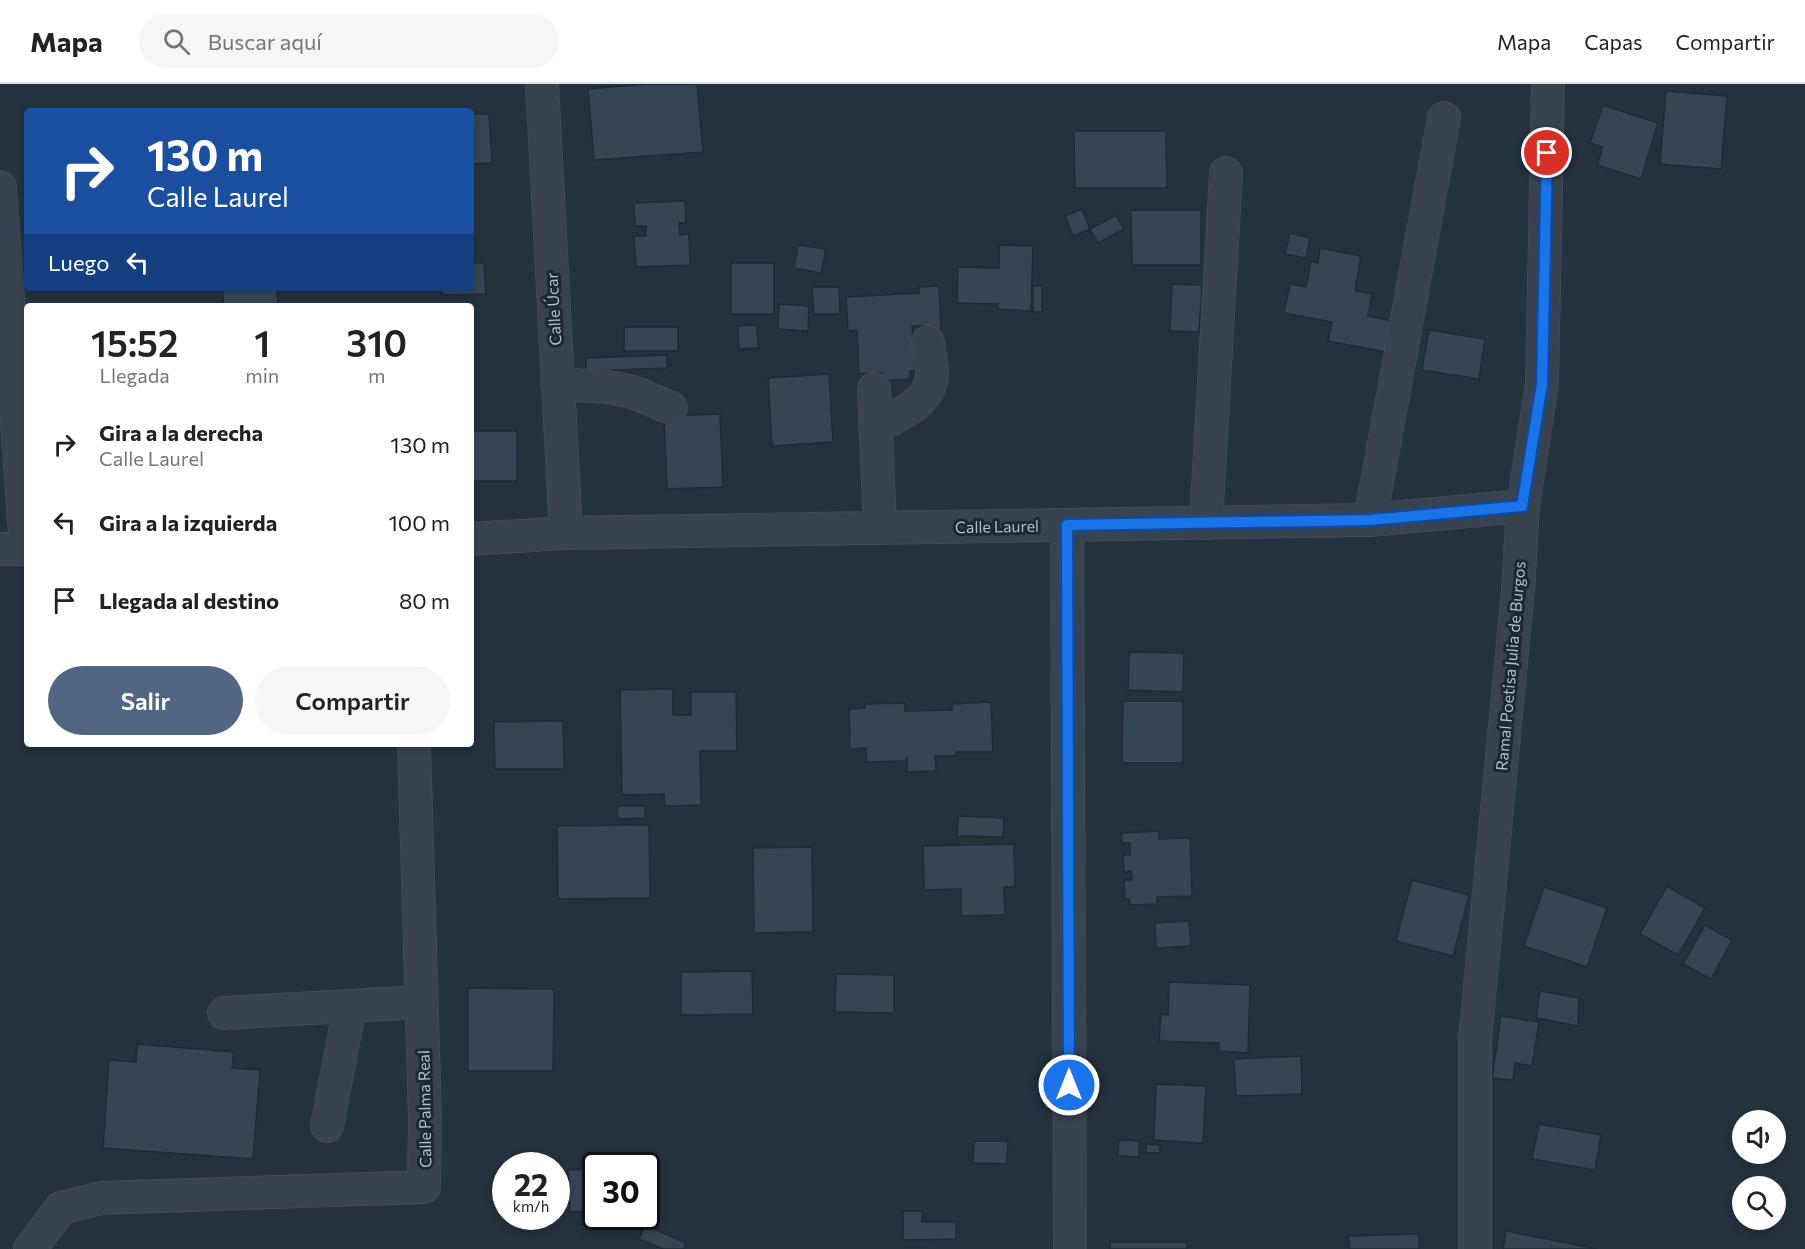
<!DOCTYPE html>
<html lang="es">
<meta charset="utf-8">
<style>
body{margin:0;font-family:Commissioner,sans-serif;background:#f6f6f6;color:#222;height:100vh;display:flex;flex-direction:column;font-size:22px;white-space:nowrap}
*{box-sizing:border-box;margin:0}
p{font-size:20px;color:#767676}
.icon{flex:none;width:33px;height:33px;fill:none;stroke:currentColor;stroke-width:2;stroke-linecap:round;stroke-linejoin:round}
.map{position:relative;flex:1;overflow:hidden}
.details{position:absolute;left:24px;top:219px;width:450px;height:444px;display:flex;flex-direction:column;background:#fff;border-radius:6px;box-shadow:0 3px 9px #0003}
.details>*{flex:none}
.banner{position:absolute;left:24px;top:24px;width:450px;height:183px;border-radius:6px;box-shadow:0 3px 9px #0003;background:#1a4fa0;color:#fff;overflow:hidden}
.buttons{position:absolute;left:1732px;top:1026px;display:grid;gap:12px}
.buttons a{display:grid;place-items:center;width:54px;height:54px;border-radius:50%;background:#fff;box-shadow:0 3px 9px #0003;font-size:30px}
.speed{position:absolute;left:492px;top:1068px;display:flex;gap:12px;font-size:30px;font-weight:700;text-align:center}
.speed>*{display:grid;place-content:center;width:78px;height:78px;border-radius:50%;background:#fff;box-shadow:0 3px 9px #0003;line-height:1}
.speed small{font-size:15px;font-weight:400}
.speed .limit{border:3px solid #111;border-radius:9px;background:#fff;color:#111}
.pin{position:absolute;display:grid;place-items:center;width:51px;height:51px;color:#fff;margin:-26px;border:3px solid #fff;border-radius:50%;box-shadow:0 2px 6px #0007}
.me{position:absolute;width:66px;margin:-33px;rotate:0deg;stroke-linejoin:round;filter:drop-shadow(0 0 4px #0008)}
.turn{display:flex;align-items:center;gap:21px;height:126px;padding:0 24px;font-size:27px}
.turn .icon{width:78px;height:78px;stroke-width:2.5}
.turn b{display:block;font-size:42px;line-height:51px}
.then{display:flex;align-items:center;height:57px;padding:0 24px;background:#0003;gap:12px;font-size:22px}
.eta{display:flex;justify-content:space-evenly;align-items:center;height:102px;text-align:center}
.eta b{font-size:36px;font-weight:600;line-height:42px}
.cta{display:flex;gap:12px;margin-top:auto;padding:12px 24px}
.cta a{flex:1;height:69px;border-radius:36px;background:#506683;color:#fff;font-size:24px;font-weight:600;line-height:69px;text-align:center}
.cta a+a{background:#f6f6f6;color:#222}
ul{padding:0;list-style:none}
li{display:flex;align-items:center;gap:18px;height:78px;padding:0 24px}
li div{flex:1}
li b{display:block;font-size:22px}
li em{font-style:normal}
header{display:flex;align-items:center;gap:36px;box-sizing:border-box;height:84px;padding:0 30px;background:#fff;border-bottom:2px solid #e0e0e0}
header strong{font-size:28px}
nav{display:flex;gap:33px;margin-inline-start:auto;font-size:21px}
.search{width:420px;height:54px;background:#f6f6f6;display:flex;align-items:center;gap:15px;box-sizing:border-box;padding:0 21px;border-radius:33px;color:#767676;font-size:22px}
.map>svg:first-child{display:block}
.building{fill:#364556;stroke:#1f2a36;stroke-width:1.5}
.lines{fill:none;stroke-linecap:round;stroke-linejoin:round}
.minor-casing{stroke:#414c58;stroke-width:34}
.minor{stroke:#38434f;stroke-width:32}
.route-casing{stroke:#114b97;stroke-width:15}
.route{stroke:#1a73e8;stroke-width:10}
.labels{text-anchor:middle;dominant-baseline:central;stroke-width:6;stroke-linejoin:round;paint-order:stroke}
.street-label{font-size:16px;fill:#b4beca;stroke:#1d2834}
</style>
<header>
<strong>Mapa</strong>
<div class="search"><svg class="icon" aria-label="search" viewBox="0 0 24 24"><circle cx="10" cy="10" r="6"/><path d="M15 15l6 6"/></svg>Buscar aquí</div>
<nav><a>Mapa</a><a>Capas</a><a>Compartir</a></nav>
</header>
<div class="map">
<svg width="1805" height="1165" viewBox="0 0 1805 1165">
<rect width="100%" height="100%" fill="#24313f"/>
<g class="building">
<path d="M 646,0 L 697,0 L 703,68 L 594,76 L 588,5 Z"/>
<path d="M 1666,7 L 1727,12 L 1721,85 L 1660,80 Z"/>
<path d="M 1603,21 L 1658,39 L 1641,95 L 1597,81 L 1603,63 L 1590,59 Z"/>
<path d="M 471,30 L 489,30 L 492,79 L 471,80 Z"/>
<path d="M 1074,47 L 1166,47 L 1167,104 L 1075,104 Z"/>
<path d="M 685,117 L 686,139 L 679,139 L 680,151 L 689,150 L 690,181 L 636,183 L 634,152 L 646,152 L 646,142 L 635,142 L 634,119 Z"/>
<path d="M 1082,125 L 1090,145 L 1073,152 L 1065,132 Z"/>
<path d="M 1131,126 L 1201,126 L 1201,181 L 1132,181 Z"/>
<path d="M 1116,131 L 1124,145 L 1098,159 L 1090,145 Z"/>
<path d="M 1290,149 L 1310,154 L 1306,174 L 1285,170 Z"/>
<rect x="471" y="157" width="4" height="11"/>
<path d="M 798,161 L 826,165 L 821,189 L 794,184 Z"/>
<path d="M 999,161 L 1033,162 L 1031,227 L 998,225 L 998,220 L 957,219 L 958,183 L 999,184 Z"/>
<path d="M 1320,164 L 1361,172 L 1355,207 L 1372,210 L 1368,232 L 1402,239 L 1396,270 L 1328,257 L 1332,238 L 1284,229 L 1290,200 L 1306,203 L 1311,177 L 1318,179 Z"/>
<path d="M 471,179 L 484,179 L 486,210 L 442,211 L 442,204 L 471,204 Z"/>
<rect x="731" y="179" width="43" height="51"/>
<path d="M 1172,200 L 1202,201 L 1199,248 L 1170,247 Z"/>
<path d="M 939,202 L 941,245 L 922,246 L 922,242 L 912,242 L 915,287 L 910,287 L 910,295 L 883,297 L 882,289 L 859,290 L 857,246 L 848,247 L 846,213 L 919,209 L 919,203 Z"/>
<rect x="1033" y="202" width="9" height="26"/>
<path d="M 812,203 L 839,203 L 840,230 L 814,230 Z"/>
<path d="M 222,204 L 277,204 L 278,222 L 224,222 Z"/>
<path d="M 779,220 L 809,222 L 808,247 L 778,245 Z"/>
<path d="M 757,241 L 758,264 L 739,265 L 738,242 Z"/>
<rect x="624" y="243" width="54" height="24"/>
<path d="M 1429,246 L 1485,255 L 1479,295 L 1422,286 Z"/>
<path d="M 667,271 L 667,284 L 586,287 L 586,274 Z"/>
<path d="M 829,290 L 833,358 L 772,362 L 768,294 Z"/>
<path d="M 720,330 L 723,403 L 667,405 L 664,332 Z"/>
<rect x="471" y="347" width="46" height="50"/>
<path d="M 1129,568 L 1184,569 L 1183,608 L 1128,606 Z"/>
<path d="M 673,605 L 673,631 L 691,631 L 691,608 L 736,608 L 737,667 L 700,667 L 701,721 L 665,722 L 664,710 L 622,711 L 620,606 Z"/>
<path d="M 1123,617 L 1183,617 L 1183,679 L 1122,679 Z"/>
<path d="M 991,618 L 993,668 L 956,668 L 956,672 L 935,672 L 936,687 L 907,688 L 907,673 L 906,677 L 867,678 L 866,664 L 850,665 L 849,625 L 865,624 L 865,620 L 905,619 L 905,627 L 952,626 L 952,620 Z"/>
<path d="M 563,637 L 564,685 L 495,685 L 494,638 Z"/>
<path d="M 617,722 L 645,722 L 645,734 L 618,735 Z"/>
<path d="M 958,732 L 1004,734 L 1003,753 L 957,752 Z"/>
<path d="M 649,741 L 650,814 L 558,815 L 557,742 Z"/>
<path d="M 1159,747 L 1159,755 L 1190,754 L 1192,812 L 1157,813 L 1157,820 L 1130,821 L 1129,815 L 1125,815 L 1124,796 L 1132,796 L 1131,787 L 1124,788 L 1123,771 L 1130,771 L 1130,759 L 1122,759 L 1121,749 Z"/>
<path d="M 1014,760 L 1015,803 L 1004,803 L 1005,831 L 961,832 L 961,805 L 924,806 L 923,762 Z"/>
<path d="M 812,763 L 813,848 L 754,849 L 753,764 Z"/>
<path d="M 1412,796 L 1469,811 L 1453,872 L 1396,857 Z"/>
<path d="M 1667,802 L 1705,824 L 1678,871 L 1640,850 Z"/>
<path d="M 1544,803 L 1607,824 L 1587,883 L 1524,862 Z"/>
<path d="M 1189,837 L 1191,862 L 1156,864 L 1155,839 Z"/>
<path d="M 1705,841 L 1732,856 L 1711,895 L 1683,880 Z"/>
<path d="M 752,887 L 753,930 L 681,931 L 681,888 Z"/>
<path d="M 836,890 L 894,891 L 894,929 L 835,928 Z"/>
<path d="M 1169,898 L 1250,901 L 1248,969 L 1219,967 L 1219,959 L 1159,957 L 1161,930 L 1168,931 Z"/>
<path d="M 468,904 L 554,905 L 553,987 L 468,987 Z"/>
<path d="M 1540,907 L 1579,914 L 1578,942 L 1536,934 Z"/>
<path d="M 1501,932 L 1539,938 L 1532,982 L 1515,979 L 1513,996 L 1492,994 Z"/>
<path d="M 137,960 L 234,968 L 232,984 L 260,986 L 253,1075 L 103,1064 L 109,976 L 136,978 Z"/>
<path d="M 1301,972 L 1302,1010 L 1236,1012 L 1234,975 Z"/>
<path d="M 1156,1000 L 1206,1002 L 1203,1059 L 1154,1056 Z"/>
<path d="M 1539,1040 L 1601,1051 L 1595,1086 L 1532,1075 Z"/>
<path d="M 1119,1056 L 1139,1057 L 1139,1073 L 1118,1072 Z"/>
<path d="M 974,1057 L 1008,1057 L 1007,1080 L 973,1079 Z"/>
<path d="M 1146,1060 L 1160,1061 L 1160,1069 L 1146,1069 Z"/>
<path d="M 596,1085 L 596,1127 L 570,1128 L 568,1086 Z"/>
<path d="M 903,1127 L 922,1127 L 922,1138 L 956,1138 L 956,1155 L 903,1156 Z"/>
<path d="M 645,1141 L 686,1159 L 684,1165 L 663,1165 L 639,1155 Z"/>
<path d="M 1506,1147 L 1597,1165 L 1503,1165 Z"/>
<path d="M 1419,1150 L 1419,1165 L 1350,1165 L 1348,1152 Z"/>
<rect x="1110" y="1158" width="77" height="7"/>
</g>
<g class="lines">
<g class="minor-casing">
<g id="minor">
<path d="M 542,0 L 566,449"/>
<path d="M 0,103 L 26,465"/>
<path d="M 557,300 L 608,303 L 633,308 L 671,324"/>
<path d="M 874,305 L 880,444"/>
<path d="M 876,342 C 897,332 931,319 932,291 C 932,281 929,269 928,258"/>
<path d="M 1370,436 L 1444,34"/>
<path d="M 1206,439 L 1226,89"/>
<path d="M 1067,441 L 1070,1165"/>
<path d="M 471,455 L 566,449 L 1370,436 L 1523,422"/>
<path d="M 0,465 L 27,465"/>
<path d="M 224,929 L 421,918"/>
<path d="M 327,1042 L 350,922"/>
<path d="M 30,1165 L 61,1124 L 101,1114 L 424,1103 L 425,1034 L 414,660"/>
<path d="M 1475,1165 L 1475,955 L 1518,506 L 1523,422 L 1542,300 L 1548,0"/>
</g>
</g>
<use href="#minor" class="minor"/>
</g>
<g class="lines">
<g class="route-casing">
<path id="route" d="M 1069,1001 L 1067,441 L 1370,436 L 1522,422 L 1542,300 L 1547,69"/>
</g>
<use href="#route" class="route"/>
</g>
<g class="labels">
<g class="street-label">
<text transform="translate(553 225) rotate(-93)">Calle Úcar</text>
<text transform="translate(997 442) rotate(-1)">Calle Laurel</text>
<text transform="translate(1510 582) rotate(-85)">Ramal Poetisa Julia de Burgos</text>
<text transform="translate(424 1025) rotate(-91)">Calle Palma Real</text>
</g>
</g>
</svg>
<div class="buttons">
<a><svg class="icon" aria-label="sound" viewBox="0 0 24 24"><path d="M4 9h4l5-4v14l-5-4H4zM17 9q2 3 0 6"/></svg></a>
<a><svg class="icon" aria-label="search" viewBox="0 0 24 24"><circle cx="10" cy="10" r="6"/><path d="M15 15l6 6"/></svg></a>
</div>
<div class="speed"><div>22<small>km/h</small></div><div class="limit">30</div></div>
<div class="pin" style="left:1547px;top:69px;background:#d93025"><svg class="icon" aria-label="arrive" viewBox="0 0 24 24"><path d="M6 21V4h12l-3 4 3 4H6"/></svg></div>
<svg class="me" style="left:1069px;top:1001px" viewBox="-20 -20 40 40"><circle r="17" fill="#1a73e8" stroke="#fff" stroke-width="3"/><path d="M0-11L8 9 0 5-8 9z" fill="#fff"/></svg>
<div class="banner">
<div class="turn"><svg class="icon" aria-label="right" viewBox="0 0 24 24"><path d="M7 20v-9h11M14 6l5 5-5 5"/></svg><div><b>130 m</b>Calle Laurel</div></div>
<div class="then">Luego<svg class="icon" aria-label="left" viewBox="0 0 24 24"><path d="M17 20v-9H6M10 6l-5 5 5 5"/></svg></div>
</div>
<section class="details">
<div class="eta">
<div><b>15:52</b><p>Llegada</p></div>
<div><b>1</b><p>min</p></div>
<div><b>310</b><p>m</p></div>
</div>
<ul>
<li><svg class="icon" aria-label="right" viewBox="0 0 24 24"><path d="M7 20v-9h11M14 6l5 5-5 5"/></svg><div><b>Gira a la derecha</b><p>Calle Laurel</p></div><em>130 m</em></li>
<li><svg class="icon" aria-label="left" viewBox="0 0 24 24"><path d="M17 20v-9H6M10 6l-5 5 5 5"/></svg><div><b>Gira a la izquierda</b></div><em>100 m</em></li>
<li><svg class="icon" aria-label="arrive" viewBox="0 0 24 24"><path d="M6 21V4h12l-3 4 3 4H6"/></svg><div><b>Llegada al destino</b></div><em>80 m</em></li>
</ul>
<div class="cta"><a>Salir</a><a>Compartir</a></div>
</section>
</div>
